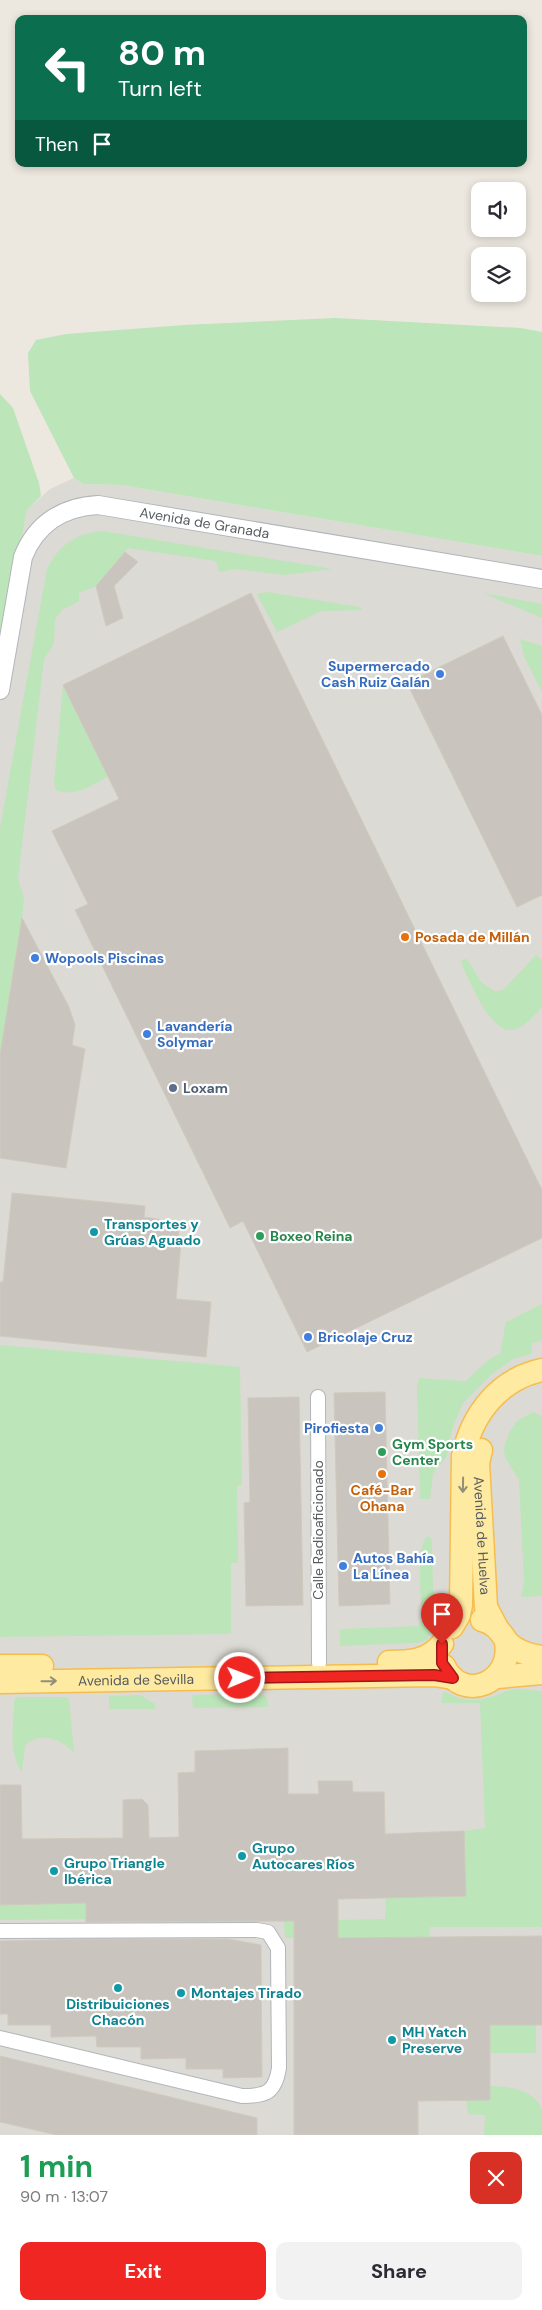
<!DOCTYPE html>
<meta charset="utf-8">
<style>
body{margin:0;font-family:"DM Sans",sans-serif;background:#f2f2f3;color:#2b2b33;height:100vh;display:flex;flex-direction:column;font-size:19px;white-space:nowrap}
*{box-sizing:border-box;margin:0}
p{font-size:16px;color:#7c7c81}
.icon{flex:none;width:28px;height:28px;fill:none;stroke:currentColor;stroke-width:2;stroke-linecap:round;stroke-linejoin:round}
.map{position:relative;height:2135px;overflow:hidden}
.panel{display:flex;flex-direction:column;background:#fff;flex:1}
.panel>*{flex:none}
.banner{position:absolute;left:15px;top:15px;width:512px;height:152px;border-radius:10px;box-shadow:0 2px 8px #0003;background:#0b6e4f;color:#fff;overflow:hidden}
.buttons{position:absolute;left:471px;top:182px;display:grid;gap:10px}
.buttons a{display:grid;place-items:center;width:55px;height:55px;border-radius:10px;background:#fff;box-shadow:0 2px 8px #0003;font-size:25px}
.pin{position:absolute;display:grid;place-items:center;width:42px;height:42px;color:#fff;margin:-51px -21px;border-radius:50% 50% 50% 0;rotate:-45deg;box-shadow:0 0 5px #0007}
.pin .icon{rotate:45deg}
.me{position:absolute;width:55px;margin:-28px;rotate:89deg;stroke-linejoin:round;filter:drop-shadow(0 0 4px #0008)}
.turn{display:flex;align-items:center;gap:18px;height:105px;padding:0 20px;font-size:22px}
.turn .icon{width:65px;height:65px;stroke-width:2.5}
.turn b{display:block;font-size:35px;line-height:42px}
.then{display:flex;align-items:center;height:48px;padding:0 20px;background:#0003;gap:10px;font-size:19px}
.round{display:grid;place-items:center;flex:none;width:52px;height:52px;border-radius:10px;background:#f2f2f3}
.head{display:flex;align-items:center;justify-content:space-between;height:85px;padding:0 20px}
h1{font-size:30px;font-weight:700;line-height:38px;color:#1e9e55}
.cta{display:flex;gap:10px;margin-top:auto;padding:10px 20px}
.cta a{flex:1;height:58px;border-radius:10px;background:#ef2622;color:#fff;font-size:20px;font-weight:700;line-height:58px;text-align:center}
.cta a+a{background:#f2f2f3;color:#2b2b33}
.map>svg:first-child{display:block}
.industrial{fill:#dcdad4}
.green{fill:#bce5b9}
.building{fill:#c9c5be;stroke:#d1c9bd}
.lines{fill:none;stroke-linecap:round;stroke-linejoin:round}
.minor-casing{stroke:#b2b6bb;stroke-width:16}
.tertiary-casing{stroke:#b2b6bb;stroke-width:20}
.primary-casing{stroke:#f6bd4e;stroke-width:25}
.minor{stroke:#fff;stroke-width:14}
.tertiary{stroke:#fff;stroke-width:18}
.primary{stroke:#ffeaa1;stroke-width:22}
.oneway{stroke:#928e77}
.route-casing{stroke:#9b1916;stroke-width:12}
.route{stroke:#ef2622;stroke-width:9}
.shop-dot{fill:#3f7fe0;stroke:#fff;stroke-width:2}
.food-dot{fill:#e8710a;stroke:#fff;stroke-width:2}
.service-dot{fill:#5c6f8a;stroke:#fff;stroke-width:2}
.culture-dot{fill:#0f9aa8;stroke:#fff;stroke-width:2}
.leisure-dot{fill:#2e9e5b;stroke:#fff;stroke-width:2}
.labels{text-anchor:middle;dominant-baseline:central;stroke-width:4.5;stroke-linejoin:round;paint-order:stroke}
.street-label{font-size:14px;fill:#585c61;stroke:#fff}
.shop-label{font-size:14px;font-weight:bold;fill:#366cbe;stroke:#fff;text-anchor:start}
.food-label{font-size:14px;font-weight:bold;fill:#c56008;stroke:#fff;text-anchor:start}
.service-label{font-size:14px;font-weight:bold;fill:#4e5e75;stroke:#fff;text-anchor:start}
.culture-label{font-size:14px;font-weight:bold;fill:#0d838f;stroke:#fff;text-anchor:start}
.leisure-label{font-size:14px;font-weight:bold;fill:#27864d;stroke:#fff;text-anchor:start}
</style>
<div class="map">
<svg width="542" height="2135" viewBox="0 0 542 2135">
<rect width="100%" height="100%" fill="#ece8df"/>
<path class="industrial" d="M 74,478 L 83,484 L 122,485 L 542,556 L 542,2135 L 0,2135 L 0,650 L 27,510 L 50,489 Z"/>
<g class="green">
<path d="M 335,318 L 521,328 L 542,332 L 542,556 L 122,485 L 83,484 L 74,478 L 30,391 L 28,353 L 36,340 L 66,334 L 184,325 Z"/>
<path d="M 0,394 L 13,408 L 39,483 L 41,496 L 27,510 L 0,650 Z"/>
<path d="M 103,531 L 332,569 L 284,575 L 236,569 L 219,572 L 216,561 L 128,548 L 96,586 L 79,593 L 79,601 L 62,610 L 55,619 L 54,643 L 44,660 L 18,879 L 24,898 L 22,918 L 0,1055 L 0,828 L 47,569 C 59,545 76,533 103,531 Z"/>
<path d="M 268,592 L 360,607 L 362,610 L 322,611 L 277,632 L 257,594 Z"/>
<path d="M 483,593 L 542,604 L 542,618 Z"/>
<path d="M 520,639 L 542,646 L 542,692 L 524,656 Z"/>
<path d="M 63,685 L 108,776 C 93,785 74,798 56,790 L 54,782 Z"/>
<path d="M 536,955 L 542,960 L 542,1007 C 534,1015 524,1029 511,1030 C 490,1031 471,984 463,967 L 461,960 L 467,959 L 482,983 L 496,992 L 504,989 Z"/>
<path d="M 542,1304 L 542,1341 L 532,1343 L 531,1354 L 513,1359 L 492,1374 L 463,1403 L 452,1429 L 447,1456 L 433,1473 L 430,1499 L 420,1499 L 417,1388 L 419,1378 L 466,1381 L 488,1360 L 500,1354 L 506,1322 Z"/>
<path d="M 0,1345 L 240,1367 L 242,1485 L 237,1485 L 238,1563 L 231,1563 L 231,1634 L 0,1637 Z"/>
<path d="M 533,1412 L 542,1416 L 542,1596 L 521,1597 L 524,1581 L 519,1480 L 505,1457 L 504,1448 L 509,1433 L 517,1421 Z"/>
<path d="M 427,1536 L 432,1539 L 433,1590 L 441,1613 L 427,1640 L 417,1643 L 340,1646 L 340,1629 L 419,1626 L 422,1619 C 422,1602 415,1549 427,1536 Z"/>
<path d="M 444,1691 C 467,1705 484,1701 507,1691 C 516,1687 532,1691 542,1691 L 542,1927 L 430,1927 L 429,1937 L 285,1938 L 284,1921 L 385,1919 L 386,1898 L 466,1896 L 464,1831 L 485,1828 L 480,1703 L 441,1703 Z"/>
<path d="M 261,1694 L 267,1698 L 268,1707 L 193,1708 L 192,1695 Z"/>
<path d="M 140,1695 L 155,1704 L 155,1709 L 109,1709 L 109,1696 Z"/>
<path d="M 18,1697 L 66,1697 L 69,1699 L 74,1753 C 62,1739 41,1731 25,1745 L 22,1772 C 9,1754 13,1727 14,1705 L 14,1700 Z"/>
<path d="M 86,1903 L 86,1919 L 0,1920 L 0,1905 Z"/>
<rect x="490" y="2025" width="46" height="28"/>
<path d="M 490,2086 C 507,2086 536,2090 542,2110 C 542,2118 542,2128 542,2135 L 484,2135 L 485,2115 L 468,2114 L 466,2100 L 490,2100 Z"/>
</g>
<g class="building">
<path d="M 125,552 L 138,562 L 114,586 L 123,618 L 106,626 L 96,586 Z"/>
<path d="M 251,593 L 542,1190 L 542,1238 L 307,1352 L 243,1221 L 230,1228 L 75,910 L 88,904 L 52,831 L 119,799 L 63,685 Z"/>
<path d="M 503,636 L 542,715 L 542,895 L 517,907 L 407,683 Z"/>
<path d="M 22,918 L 69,1007 L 75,1025 L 72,1045 L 85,1049 L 66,1168 L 0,1158 L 0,1055 Z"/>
<path d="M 12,1193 L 145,1206 L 144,1217 L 176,1222 L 181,1243 L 176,1299 L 211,1302 L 206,1357 L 0,1336 L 0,1282 L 3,1282 Z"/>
<path d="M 385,1392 L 390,1604 L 339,1606 L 334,1393 Z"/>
<path d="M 299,1397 L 303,1605 L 246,1606 L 244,1503 L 250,1502 L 248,1398 Z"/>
<path d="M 288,1748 L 288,1794 L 319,1794 L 318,1781 L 352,1781 L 353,1792 L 384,1792 L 385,1834 L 464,1831 L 466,1896 L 338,1899 L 338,1938 L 542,1936 L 542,2025 L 490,2025 L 490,2100 L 418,2101 L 418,2135 L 294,2135 L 294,1921 L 86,1922 L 86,1903 L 0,1905 L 0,1785 L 21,1785 L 22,1839 L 123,1838 L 123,1800 L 142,1799 L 148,1805 L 149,1838 L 179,1837 L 178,1773 L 195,1772 L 195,1751 Z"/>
<path d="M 86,1939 L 228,1939 L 261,1945 L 262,2077 L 223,2078 L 223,2069 L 186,2069 L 186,2058 L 141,2059 L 141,2047 L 97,2047 L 96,2036 L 51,2037 L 51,2025 L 8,2025 L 8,2014 L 0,2014 L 0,1941 Z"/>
<path d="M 0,2056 L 257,2118 L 257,2135 L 57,2135 L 0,2122 Z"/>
</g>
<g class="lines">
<g class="minor-casing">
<g id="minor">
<path d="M 318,1397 L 319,1663"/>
<path d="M 0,1931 L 257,1930 L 268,1932 L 278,1948 L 279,2068 C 275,2093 266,2096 242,2096 L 0,2038"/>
</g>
</g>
<g class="tertiary-casing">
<g id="tertiary">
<path id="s1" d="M 0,690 L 23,557 C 36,524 62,507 98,505 L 542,579"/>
</g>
</g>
<g class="primary-casing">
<g id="primary">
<path id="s2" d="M 481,1450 L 478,1463 L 486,1607 L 496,1626"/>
<path d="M 482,1620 C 494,1623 499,1630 506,1640 C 513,1650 530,1656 542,1657"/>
<path d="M 452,1627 L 459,1615 L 461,1605 L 463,1456 C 472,1414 499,1379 542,1370"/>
<path d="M 389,1662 C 410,1662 428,1661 442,1644"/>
<path d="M 0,1666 L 42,1666"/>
<path d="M 444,1666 C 462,1704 513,1683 506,1642"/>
<path d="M 497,1677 L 542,1673"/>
<path id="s3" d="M 0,1682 L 434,1675 L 453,1678"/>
</g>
</g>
<use href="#minor" class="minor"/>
<use href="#tertiary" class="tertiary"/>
<use href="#primary" class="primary"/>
</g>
<defs><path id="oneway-shaft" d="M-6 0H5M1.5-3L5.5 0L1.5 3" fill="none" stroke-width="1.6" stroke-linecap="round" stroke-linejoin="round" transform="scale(1.25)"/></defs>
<g class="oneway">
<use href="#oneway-shaft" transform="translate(463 1485) rotate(91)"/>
<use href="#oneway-shaft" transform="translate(49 1681) rotate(-1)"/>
</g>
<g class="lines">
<g class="route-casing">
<path id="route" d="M 240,1678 L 434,1675 L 453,1678 L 442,1663 L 442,1644"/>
</g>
<use href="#route" class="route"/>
</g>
<g class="shop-dot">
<circle cx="440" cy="674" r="5"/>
<circle cx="35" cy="958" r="5"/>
<circle cx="147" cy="1034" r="5"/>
<circle cx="308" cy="1337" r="5"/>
<circle cx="379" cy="1428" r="5"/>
<circle cx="343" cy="1566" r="5"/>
</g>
<g class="food-dot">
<circle cx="405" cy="937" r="5"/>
<circle cx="382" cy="1474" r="5"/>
</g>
<circle class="service-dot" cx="173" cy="1088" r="5"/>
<g class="culture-dot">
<circle cx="94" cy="1232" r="5"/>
<circle cx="242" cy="1856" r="5"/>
<circle cx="54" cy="1871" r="5"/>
<circle cx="118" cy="1988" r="5"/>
<circle cx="181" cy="1993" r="5"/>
<circle cx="392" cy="2040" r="5"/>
</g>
<g class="leisure-dot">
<circle cx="260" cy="1236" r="5"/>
<circle cx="382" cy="1452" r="5"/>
</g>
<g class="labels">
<g class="street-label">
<text stroke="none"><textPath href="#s1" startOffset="340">Avenida de Granada</textPath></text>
<text transform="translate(318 1530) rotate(-90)">Calle Radioaficionado</text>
<text stroke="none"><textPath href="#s2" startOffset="86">Avenida de Huelva</textPath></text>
<text stroke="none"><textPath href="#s3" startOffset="136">Avenida de Sevilla</textPath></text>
</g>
<g class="shop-label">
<text x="430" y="666" text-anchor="end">Supermercado<tspan x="430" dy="16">Cash Ruiz Galán</tspan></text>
<text x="45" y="958">Wopools Piscinas</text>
<text x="157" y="1026">Lavandería<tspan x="157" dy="16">Solymar</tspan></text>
<text x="318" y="1337">Bricolaje Cruz</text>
<text x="369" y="1428" text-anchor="end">Pirofiesta</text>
<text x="353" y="1558">Autos Bahía<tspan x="353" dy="16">La Línea</tspan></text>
</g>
<g class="food-label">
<text x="415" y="937">Posada de Millán</text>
<text x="382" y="1490" text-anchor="middle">Café-Bar<tspan x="382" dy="16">Ohana</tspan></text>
</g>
<g class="service-label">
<text x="183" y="1088">Loxam</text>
</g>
<g class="culture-label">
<text x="104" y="1224">Transportes y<tspan x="104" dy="16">Grúas Aguado</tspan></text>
<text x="252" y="1848">Grupo<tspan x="252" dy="16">Autocares Ríos</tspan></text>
<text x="64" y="1863">Grupo Triangle<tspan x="64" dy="16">Ibérica</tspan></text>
<text x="191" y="1993">Montajes Tirado</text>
<text x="118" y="2004" text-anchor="middle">Distribuiciones<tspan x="118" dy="16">Chacón</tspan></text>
<text x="402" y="2032">MH Yatch<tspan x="402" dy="16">Preserve</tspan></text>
</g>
<g class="leisure-label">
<text x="270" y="1236">Boxeo Reina</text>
<text x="392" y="1444">Gym Sports<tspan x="392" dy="16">Center</tspan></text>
</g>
</g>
</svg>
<div class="buttons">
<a><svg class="icon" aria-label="sound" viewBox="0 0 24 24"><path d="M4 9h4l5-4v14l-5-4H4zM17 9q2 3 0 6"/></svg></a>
<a><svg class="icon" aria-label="layers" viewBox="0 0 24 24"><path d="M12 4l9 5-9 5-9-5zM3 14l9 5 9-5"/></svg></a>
</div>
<div class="pin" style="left:442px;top:1644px;background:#d93025"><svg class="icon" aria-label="arrive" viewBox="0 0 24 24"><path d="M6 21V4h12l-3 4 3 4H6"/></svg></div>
<svg class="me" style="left:240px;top:1678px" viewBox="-20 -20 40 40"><circle r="17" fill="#ef2622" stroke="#fff" stroke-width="3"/><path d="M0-11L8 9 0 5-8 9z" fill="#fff"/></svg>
<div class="banner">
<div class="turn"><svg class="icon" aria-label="left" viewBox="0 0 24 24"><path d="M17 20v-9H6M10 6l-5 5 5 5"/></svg><div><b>80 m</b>Turn left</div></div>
<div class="then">Then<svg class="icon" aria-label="arrive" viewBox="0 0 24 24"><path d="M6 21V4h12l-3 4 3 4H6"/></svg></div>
</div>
</div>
<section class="panel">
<div class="head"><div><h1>1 min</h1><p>90 m · 13:07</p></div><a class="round" style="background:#d93025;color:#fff"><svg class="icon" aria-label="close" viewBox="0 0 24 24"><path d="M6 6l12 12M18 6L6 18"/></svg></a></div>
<div class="cta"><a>Exit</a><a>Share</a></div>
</section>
